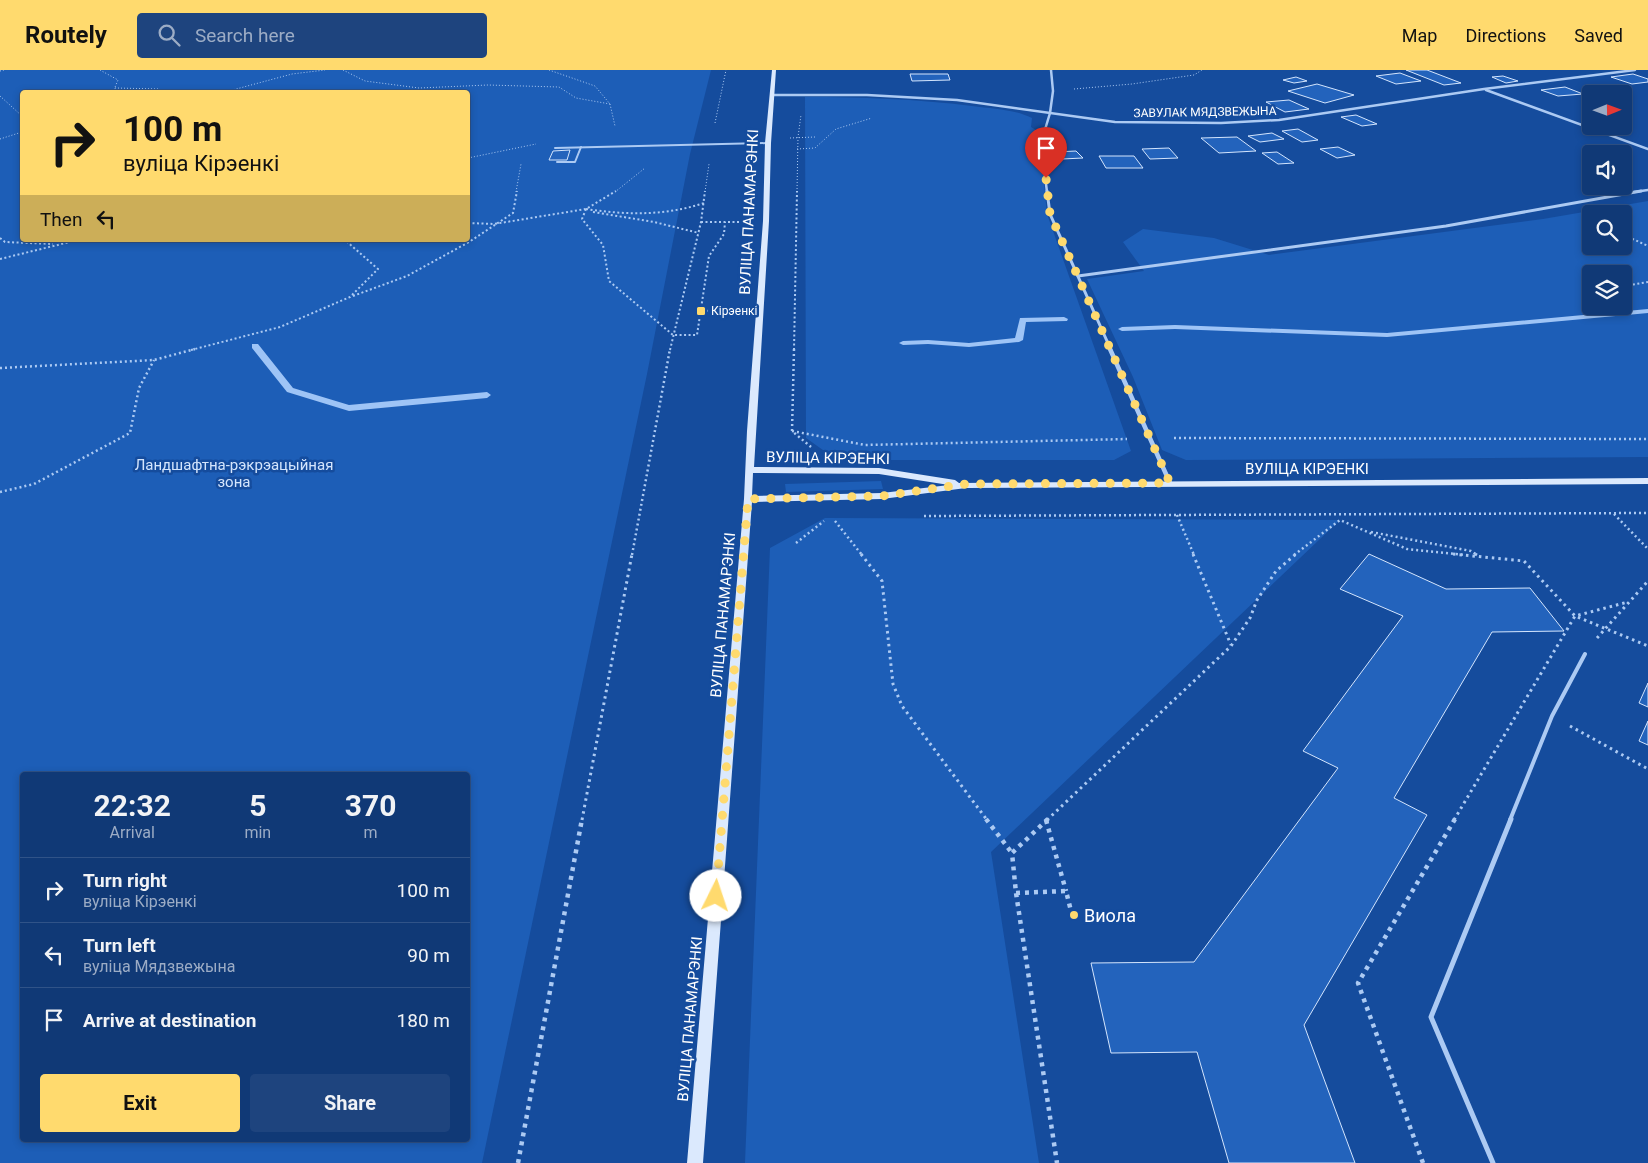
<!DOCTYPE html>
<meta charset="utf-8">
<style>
body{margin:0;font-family:Roboto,sans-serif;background:#1e447e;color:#f1f3f6;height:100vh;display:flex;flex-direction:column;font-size:19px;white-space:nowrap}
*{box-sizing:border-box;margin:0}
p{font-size:16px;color:#9cacc5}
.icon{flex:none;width:28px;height:28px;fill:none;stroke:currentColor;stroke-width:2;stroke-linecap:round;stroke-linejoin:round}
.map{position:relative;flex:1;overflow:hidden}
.panel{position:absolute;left:20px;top:702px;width:450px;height:370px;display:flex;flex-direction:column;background:#103976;border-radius:5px;box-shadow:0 2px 8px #0003,0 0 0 1px #305388}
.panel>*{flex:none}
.hud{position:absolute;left:20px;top:20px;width:450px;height:152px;border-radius:5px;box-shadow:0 2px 8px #0003,0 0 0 1px #305388;background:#ffda6e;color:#111;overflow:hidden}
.needle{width:32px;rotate:89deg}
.buttons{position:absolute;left:1582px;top:15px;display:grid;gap:10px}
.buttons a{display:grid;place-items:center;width:50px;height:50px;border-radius:5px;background:#103976;box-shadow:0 2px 8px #0003,0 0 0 1px #305388;font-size:25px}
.pin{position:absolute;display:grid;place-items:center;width:42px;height:42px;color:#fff;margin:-51px -21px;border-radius:50% 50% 50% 0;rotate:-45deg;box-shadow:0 0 5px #0007}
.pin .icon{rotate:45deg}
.me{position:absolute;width:55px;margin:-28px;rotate:4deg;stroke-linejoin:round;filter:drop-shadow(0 0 4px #0008)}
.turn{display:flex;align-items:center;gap:18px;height:105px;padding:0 20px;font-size:22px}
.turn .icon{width:65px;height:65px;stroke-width:2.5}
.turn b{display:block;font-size:35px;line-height:42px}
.then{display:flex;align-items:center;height:48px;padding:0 20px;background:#0003;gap:10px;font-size:19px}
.eta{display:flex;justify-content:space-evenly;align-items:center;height:85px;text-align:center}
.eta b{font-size:30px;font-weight:700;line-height:35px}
.action{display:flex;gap:10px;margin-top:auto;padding:10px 20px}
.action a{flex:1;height:58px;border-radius:5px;background:#ffda6e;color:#111;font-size:20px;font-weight:700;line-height:58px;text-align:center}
.action a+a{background:#1e447e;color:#f1f3f6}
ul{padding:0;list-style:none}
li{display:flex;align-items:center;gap:15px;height:65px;padding:0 20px;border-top:1px solid #305388}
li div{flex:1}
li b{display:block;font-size:19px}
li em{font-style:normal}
header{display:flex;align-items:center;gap:30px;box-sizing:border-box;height:70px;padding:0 25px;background:#ffda6e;color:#111}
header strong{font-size:24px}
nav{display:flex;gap:28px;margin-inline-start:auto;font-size:18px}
.search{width:350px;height:45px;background:#1e447e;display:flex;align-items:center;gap:12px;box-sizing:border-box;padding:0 18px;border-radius:5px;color:#9cacc5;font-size:19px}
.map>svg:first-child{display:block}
.green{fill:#1d5eb7;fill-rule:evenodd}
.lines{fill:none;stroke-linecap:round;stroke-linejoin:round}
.stream{fill:#9ec4f6;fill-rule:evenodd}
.building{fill:#2363bc;stroke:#d4e5fd}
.path-far4{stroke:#accaf3;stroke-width:1;stroke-dasharray:1 2;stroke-linecap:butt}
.path-far3{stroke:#accaf3;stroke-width:2;stroke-dasharray:2 2.5;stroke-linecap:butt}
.path-far2{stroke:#accaf3;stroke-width:2.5;stroke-dasharray:2 3;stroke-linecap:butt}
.path-far1{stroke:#accaf3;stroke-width:3;stroke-dasharray:2.5 4;stroke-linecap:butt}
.path{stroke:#accaf3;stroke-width:4.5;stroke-dasharray:4 5;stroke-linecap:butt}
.lane-far2{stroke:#accaf3;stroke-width:2}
.lane-far1{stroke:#accaf3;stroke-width:4}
.lane{stroke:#accaf3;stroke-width:5}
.street-far2{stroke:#accaf3;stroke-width:2.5}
.street-far1{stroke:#accaf3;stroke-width:3}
.street{stroke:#accaf3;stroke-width:4.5}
.secondary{fill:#dbe9fd;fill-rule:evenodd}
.route{stroke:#ffda6e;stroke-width:9;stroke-dasharray:0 16.2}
.poi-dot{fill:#ffda6e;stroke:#154c9d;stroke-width:2}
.labels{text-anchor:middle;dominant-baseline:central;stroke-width:5;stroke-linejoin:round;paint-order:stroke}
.far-street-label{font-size:12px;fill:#fff;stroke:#154c9d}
.far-poi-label{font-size:12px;fill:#fff;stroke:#154c9d;text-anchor:start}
.street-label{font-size:15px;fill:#fff;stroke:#154c9d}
.park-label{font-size:15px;fill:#d4e5fd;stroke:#154c9d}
.near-poi-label{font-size:18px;fill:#fff;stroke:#154c9d;text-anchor:start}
</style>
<header>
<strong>Routely</strong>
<div class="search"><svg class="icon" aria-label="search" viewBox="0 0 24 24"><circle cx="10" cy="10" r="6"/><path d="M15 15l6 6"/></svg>Search here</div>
<nav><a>Map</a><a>Directions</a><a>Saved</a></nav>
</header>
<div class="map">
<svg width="1648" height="1093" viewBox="0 0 1648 1093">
<rect width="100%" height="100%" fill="#154c9d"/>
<g class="green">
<path d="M 0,0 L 711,0 L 690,84 L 647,304 L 482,1093 L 0,1093 ZM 22,22 L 468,22 L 468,170 L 22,170 ZM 22,705 L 468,705 L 468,1070 L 22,1070 Z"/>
<path d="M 805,27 C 861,27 916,29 972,36 C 993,39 1013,39 1032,48 L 1031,57 L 1039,62 L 1047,144 L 1131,381 L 1114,390 L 837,390 L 806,368 Z"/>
<path d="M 1648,131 L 1648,387 L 1186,390 L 1162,380 L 1133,307 L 1087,209 L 1144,201 L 1123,172 L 1143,159 L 1214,168 L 1269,185 L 1543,149 ZM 1591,144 L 1624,144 L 1624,176 L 1591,176 ZM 1591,204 L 1624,204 L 1624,236 L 1591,236 Z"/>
<path d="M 881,411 L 883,419 L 786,422 L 785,414 Z"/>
<path d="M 825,448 L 1340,450 L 991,782 L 1039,1093 L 745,1093 L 770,478 Z"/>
</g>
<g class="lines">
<g class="stream">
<path d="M 1648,239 L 1648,243 L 1387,267 L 1175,259 L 1122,261 L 1118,259 L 1122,257 L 1175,255 L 1387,263 Z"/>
<path d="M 1064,247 L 1068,249 L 1067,251 L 1026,252 L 1023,270 L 1019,272 L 969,277 L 928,274 L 903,275 L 899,273 L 903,271 L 928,270 L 969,273 L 1015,268 L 1020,248 Z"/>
<path d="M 252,274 L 258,274 L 293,318 L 349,335 L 487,322 L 491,325 L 487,328 L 349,341 L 287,322 L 252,278 Z"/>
</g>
</g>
<g class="building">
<path d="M 1406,0 L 1427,0 L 1461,13 L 1444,15 Z"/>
<path d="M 1400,3 L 1421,11 L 1396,14 L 1376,6 Z"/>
<path d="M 910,4 L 948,4 L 950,10 L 912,11 Z"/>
<path d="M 1633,4 L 1648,9 L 1648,12 L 1632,14 L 1611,7 Z"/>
<path d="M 1503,6 L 1518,11 L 1506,13 L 1492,7 Z"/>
<path d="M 1296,7 L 1307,11 L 1294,13 L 1283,10 Z"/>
<path d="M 1317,14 L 1354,25 L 1325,33 L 1288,21 Z"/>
<path d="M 1565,17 L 1583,24 L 1558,26 L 1541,20 Z"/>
<path d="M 1289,30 L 1309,39 L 1285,42 L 1266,32 Z"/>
<path d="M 1356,45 L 1377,54 L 1362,56 L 1341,47 Z"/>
<path d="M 1298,59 L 1318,70 L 1302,72 L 1282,61 Z"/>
<path d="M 1272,63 L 1284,69 L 1260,72 L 1248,66 Z"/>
<path d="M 1237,67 L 1256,81 L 1219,83 L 1201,68 Z"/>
<path d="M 1338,77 L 1355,85 L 1337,88 L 1320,79 Z"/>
<path d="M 1169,78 L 1178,88 L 1150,89 L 1142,79 Z"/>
<path d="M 570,80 L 567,90 L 549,90 L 553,81 Z"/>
<path d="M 1076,81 L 1083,88 L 1062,89 L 1055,82 Z"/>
<path d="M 1277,82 L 1294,93 L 1278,94 L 1262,83 Z"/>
<path d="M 1099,86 L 1134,86 L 1143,98 L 1106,98 Z"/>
<path d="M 1369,484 L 1446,519 L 1530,518 L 1564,561 L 1492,562 L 1394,728 L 1427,745 L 1304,955 L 1355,1093 L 1229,1093 L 1197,982 L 1111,983 L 1091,893 L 1194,892 L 1338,698 L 1303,681 L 1403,546 L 1340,519 Z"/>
<path d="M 1648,613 L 1648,637 L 1639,633 Z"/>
<path d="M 1648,651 L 1648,675 L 1639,671 Z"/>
</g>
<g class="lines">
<g class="path-far4">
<path d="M 100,0 L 118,10 L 113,22"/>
<path d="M 343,0 L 365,11 L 419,18 L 488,15 L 559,17 L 576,28 L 610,34"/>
<path d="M 549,0 L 595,16 L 610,34 L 615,56"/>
<path d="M 0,1 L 4,0"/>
<path d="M 115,18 L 160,19 L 161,22"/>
<path d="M 1074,19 L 1132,14 L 1194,5 L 1202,0"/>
<path d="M 225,22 L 292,4 L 325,0"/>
<path d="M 0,26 L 22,46"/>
<path d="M 715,53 L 726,0"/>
<path d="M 790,68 L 815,67"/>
<path d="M 0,69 L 22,62"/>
<path d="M 797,79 L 815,78 L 836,59 L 872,48"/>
<path d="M 468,88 L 536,74"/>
<path d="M 516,122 L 521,94"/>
<path d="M 615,122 L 645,98"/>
<path d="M 705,122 L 709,94"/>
<path d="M 797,122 L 798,67 L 801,45"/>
</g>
<g class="path-far3">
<path d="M 586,139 L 582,149 L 603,175 L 609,211 L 673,265 L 697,265 L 709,186 L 724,164 L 725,152"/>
<path d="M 586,139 C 626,145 665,146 704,133"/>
<path d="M 593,142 L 654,152 L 699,163"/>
<path d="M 701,152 L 745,152"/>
<path d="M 468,153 L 494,154 L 586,139 L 616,121"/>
<path d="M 1624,165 L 1648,176"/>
<path d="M 0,168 L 5,172 L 53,174"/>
<path d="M 0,189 L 78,170"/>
<path d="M 1624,216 L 1648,212"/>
<path d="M 353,226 L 407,206 L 469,172 L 513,143 L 517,121"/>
<path d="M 701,241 L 737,240"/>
<path d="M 191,280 L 280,257 L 350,227 L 378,199 L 345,170"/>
<path d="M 670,280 L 701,152 L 705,121"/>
<path d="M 794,280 L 797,121"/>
</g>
<g class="path-far2">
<path d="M 794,279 L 792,361 L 811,377"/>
<path d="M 0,298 L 154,290 L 195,279"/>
<path d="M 792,361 L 865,375 L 1127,369"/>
<path d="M 1174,368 L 1648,369"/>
<path d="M 0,422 L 34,414 L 130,363 L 139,318 L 154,290"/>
<path d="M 1614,444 L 1648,479"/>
<path d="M 1177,445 L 1194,485"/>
<path d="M 924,446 L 1648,443"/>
<path d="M 835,451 L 862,485"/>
<path d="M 1371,462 L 1471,481 L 1477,485"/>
<path d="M 796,473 L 824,451"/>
<path d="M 632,485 L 670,279"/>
<path d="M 1294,485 L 1340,450 L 1407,479 L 1465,485"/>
</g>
<g class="path-far1">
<path d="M 861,484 L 882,511 L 893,614 L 902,636 L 987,750"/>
<path d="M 1193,484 L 1231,575"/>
<path d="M 1453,484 L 1524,491 L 1575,546 L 1648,576"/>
<path d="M 1475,484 L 1477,485"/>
<path d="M 1597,568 L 1648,511"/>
<path d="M 1570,656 L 1648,699"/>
<path d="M 582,750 L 632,484"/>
<path d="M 1047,750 L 1231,576 L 1250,548 L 1257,530 L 1276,501 L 1296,484"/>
<path d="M 1454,750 L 1575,546 L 1628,532"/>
</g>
<g class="path">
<path d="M 986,749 L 1012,783"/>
<path d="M 1048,749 L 1012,783 L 1016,823 L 1057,1093"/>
<path d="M 1046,750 L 1066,821"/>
<path d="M 1016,823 L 1066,821 L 1072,845"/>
<path d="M 518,1093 L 582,749"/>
<path d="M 1423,1093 L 1358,913 L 1455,749"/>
</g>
<g class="lane-far2">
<path d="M 555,78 L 768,73"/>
<path d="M 557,92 L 575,92 L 581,77"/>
</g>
<path class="lane-far1" d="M 1510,750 L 1552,646 L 1585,584"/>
<path class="lane" d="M 1493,1093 L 1431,947 L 1511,749"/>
<g class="street-far2">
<path d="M 1486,20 L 1648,79"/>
<path d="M 773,25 L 867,25 L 957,30 L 1115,52 L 1221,53 L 1279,50 L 1484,19 L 1635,0"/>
<path d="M 1047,122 L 1041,73 L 1050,43 L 1053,21 L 1051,0"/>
<path d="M 1634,122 L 1648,120"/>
</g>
<g class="street-far1">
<path d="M 1047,121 L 1050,144 L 1111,280"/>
<path d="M 1078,206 L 1446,156 L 1641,121"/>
</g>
<path class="street" d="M 1110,279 L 1170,413"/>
<path class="secondary" d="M 772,0 L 776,0 L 771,73 L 769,151 L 754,397 L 879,398 L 955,410 L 959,413 L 1648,408 L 1648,414 L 966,418 L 882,429 L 752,432 L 703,1093 L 687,1093 L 744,429 L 747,361 L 763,151 L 765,73 ZM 753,403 L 879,404 L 949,415 L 882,423 L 752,426 Z"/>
</g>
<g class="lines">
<path class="route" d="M 716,826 L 748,429 L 882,426 L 966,414 L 1170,413 L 1050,144 L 1046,108"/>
</g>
<g class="poi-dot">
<rect x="696" y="236" width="10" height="10" rx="2.5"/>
<circle cx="1074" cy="845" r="5"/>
</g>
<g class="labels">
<g class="far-street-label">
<text transform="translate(1205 42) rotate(-1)">ЗАВУЛАК МЯДЗВЕЖЫНА</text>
</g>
<g class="far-poi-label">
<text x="711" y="241">Кірэенкі</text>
</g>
<g class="street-label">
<text transform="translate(749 142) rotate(-87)">ВУЛІЦА ПАНАМАРЭНКІ</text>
<text transform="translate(828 388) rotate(1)">ВУЛІЦА КІРЭЕНКІ</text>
<text x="1307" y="399">ВУЛІЦА КІРЭЕНКІ</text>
<text transform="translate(723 545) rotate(-85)">ВУЛІЦА ПАНАМАРЭНКІ</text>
<text transform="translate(690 949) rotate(-85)">ВУЛІЦА ПАНАМАРЭНКІ</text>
</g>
<g class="park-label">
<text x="234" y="395">Ландшафтна-рэкрэацыйная<tspan x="234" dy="17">зона</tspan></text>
</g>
<g class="near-poi-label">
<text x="1084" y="845">Виола</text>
</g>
</g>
</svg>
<div class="buttons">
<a><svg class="needle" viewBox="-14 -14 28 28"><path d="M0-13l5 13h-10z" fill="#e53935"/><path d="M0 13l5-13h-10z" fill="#9cacc5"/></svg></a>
<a><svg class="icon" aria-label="sound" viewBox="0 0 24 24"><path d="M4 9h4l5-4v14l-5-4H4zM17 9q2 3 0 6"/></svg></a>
<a><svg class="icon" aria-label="search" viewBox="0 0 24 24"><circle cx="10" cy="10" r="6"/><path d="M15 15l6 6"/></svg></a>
<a><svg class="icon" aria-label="layers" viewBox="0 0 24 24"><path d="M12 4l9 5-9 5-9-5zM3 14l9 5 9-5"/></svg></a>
</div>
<div class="pin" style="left:1046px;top:108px;background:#d93025"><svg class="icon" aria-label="arrive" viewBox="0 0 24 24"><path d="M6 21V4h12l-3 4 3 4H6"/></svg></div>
<svg class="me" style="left:716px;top:826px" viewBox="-20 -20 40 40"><circle r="19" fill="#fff"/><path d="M0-13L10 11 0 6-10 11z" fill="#ffda6e"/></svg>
<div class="hud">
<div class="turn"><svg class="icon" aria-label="right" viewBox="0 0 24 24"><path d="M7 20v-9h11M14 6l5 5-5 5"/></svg><div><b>100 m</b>вуліца Кірэенкі</div></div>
<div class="then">Then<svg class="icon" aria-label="left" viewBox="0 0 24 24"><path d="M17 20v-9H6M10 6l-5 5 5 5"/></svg></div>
</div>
<section class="panel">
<div class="eta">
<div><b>22:32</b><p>Arrival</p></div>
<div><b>5</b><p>min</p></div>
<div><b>370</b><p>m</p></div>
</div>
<ul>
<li><svg class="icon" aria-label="right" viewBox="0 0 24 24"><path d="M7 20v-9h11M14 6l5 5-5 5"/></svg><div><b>Turn right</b><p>вуліца Кірэенкі</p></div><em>100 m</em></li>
<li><svg class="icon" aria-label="left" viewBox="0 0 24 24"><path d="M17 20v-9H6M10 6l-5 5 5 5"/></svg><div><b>Turn left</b><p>вуліца Мядзвежына</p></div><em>90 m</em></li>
<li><svg class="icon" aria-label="arrive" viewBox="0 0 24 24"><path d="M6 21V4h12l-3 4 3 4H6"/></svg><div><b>Arrive at destination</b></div><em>180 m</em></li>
</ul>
<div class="action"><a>Exit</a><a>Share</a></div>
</section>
</div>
